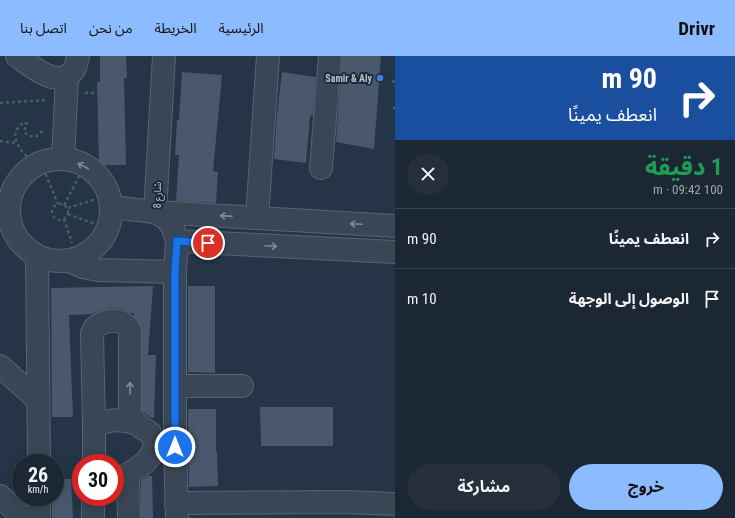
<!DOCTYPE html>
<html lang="ar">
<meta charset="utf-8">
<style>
body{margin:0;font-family:"Roboto Condensed","Noto Sans Arabic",sans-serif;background:#252f3c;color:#f1f3f6;direction:rtl;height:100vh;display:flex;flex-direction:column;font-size:15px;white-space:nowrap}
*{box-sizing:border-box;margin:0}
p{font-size:13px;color:#a0a5ac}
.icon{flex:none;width:22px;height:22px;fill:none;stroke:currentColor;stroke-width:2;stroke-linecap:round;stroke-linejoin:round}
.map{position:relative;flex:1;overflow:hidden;direction:ltr}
.details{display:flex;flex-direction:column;background:#1c2734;width:340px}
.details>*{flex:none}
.top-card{background:#1a4fa0;color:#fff;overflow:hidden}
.speed{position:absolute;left:12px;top:398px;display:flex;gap:8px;font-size:20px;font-weight:700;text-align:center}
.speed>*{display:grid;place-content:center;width:52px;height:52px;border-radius:50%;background:#1c2734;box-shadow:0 2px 10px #0003,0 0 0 1px #3a444f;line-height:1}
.speed small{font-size:10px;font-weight:400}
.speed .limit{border:6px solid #d22;background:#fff;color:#111}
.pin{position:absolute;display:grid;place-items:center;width:34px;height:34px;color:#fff;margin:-17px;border:2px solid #fff;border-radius:50%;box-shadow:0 1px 4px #0007}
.me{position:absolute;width:44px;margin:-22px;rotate:0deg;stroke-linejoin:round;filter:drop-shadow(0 0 3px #0008)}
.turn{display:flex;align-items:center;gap:14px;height:84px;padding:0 12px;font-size:18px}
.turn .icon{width:52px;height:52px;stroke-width:2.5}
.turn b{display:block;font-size:28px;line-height:34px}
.round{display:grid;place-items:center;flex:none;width:42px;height:42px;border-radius:21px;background:#252f3c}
.head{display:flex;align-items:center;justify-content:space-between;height:68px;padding:0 12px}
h1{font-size:24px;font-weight:700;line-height:30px;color:#1e9e55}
.primary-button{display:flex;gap:8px;margin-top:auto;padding:8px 12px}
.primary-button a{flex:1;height:46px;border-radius:24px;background:#8dbbff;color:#111;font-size:16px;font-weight:700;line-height:46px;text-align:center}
.primary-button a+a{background:#252f3c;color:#f1f3f6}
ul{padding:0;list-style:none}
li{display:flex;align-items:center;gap:12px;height:60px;padding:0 12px;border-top:1px solid #3a444f}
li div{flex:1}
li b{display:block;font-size:15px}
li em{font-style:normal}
header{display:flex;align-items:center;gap:24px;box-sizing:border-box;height:56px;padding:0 20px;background:#8dbbff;color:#111}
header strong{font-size:19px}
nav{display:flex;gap:22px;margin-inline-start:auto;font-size:14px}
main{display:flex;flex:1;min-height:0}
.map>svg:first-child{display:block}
.building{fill:#49586d}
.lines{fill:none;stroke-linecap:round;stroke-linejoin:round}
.minor-casing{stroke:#596473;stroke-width:24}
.path{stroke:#466163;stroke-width:2.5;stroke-dasharray:3 3;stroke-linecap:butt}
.minor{stroke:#3a4655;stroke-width:22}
.oneway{stroke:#7f8a98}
.route-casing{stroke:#114b97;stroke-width:10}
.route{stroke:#1a73e8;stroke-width:7}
.shop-dot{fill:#3f7fe0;stroke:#1e2b3b;stroke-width:1.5}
.labels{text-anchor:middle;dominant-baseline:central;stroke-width:4;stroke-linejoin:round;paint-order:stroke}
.poi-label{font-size:10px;font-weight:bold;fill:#b8c1cf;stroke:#1e2b3b;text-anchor:end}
.street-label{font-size:10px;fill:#b8c1cf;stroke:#1e2b3b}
</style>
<header>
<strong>Drivr</strong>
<nav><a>الرئيسية</a><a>الخريطة</a><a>من نحن</a><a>اتصل بنا</a></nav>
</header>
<main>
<section class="details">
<div class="top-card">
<div class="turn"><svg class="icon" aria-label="right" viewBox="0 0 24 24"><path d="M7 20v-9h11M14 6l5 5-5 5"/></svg><div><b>90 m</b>انعطف يمينًا</div></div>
</div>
<div class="head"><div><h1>1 دقيقة</h1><p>100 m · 09:42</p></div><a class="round"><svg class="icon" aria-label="close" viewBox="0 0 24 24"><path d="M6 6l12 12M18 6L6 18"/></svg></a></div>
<ul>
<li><svg class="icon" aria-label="right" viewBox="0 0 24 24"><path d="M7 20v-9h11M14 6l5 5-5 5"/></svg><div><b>انعطف يمينًا</b></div><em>90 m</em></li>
<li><svg class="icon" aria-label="arrive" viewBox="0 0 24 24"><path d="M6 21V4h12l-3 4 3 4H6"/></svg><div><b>الوصول إلى الوجهة</b></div><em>10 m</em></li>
</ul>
<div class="primary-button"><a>خروج</a><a>مشاركة</a></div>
</section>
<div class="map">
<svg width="395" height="462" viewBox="0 0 395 462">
<rect width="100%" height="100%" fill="#253446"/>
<g class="building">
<path d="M 100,0 L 126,0 L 127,22 L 124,22 L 126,109 L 99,109 L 97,26 L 100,26 Z"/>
<path d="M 342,0 L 381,0 L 374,93 L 336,86 Z"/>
<path d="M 182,16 L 222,19 L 213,115 L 218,116 L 216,147 L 176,145 L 179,99 L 175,99 L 177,64 L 179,64 Z"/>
<path d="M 282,16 L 316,21 L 313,59 L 310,60 L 306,107 L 274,103 L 277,58 Z"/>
<path d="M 153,230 L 148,299 L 156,299 L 154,362 L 149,361 L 142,354 L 142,276 L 141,271 L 134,260 L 134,257 L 130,257 L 121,253 L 112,252 L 102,254 L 92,258 L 69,259 L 73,361 L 52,361 L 51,232 Z"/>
<path d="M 188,230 L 215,230 L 215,317 L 188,316 Z"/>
<path d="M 260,351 L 333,351 L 333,390 L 261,390 Z"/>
<path d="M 188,353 L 216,353 L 216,396 L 217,396 L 218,430 L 189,431 Z"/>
<path d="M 148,420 L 152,420 L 153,462 L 141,462 L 141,425 Z"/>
<path d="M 55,423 L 71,423 L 73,462 L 52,462 L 52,441 L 55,441 Z"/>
</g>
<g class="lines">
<g class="minor-casing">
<g id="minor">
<path d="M 17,0 C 30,9 58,34 73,15 C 76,11 77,5 78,0"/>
<path d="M 164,0 L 155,156 L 167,163 L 173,172 L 177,185 L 175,216 L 175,391 L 177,462"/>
<path d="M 63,103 L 67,20"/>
<circle cx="60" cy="154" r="51"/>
<path d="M 321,112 L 330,0"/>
<path d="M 112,151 L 155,156 L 395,170"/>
<path d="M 257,162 L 268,0"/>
<path d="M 177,185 L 395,196"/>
<path d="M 37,200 L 39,407"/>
<path d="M 69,205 L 83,211 L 98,214 L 175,216"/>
<path d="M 0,310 L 38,344"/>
<path d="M 175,330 L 242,330"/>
<path d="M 94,371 C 109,363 121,362 137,368"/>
<path d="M 94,407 L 94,371 L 92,277 C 96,263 126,259 130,276 L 130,357 C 133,363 136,368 142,372 C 144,373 148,375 150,377 C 164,395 141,411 128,418 L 129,462"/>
<path d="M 0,440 L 23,462"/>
<path d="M 39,441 L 39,462"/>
<path d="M 176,447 L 346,446 L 395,448"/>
<path d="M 93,462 L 93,441"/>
</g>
</g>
<g class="path">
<path d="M 392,25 L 395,26"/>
<path d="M 85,37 L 97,37"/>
<path d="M 0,47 L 47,44"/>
<path d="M 393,52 L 395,52"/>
<path d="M 0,85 L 16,87"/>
<path d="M 41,107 L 58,148"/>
<path d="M 35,109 C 23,96 4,81 24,66 L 27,68 L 24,75 L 28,80 L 37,80 L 45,73"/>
<circle cx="60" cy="156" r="8"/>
<path d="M 64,149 L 85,109"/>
<path d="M 68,152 L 96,143"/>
<path d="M 68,158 L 108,173"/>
<path d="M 64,163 L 72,187"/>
</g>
<use href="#minor" class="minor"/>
</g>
<defs><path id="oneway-shaft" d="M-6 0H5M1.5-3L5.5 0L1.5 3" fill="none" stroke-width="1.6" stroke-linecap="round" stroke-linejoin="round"/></defs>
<g class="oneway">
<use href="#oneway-shaft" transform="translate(83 110) rotate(-152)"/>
<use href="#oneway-shaft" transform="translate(226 160) rotate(-176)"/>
<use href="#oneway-shaft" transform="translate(356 168) rotate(-177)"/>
<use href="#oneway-shaft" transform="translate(271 190) rotate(3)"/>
<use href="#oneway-shaft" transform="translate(130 332) rotate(-90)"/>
</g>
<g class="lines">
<g class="route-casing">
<path id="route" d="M 175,391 L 175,216 L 177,185 L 208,187"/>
</g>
<use href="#route" class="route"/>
</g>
<circle class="shop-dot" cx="380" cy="22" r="4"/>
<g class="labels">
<g class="poi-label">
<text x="372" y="22">Samir &amp; Aly</text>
</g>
<g class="street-label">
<text transform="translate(157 139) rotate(-90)">شارع 8</text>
</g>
</g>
</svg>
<div class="speed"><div>26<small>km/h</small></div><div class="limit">30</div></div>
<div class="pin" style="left:208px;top:187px;background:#d93025"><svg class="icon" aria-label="arrive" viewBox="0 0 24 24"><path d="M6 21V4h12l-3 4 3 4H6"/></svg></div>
<svg class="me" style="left:175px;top:391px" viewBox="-20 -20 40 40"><circle r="17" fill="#1a73e8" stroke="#fff" stroke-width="3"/><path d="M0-11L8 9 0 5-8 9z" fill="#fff"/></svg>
</div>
</main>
